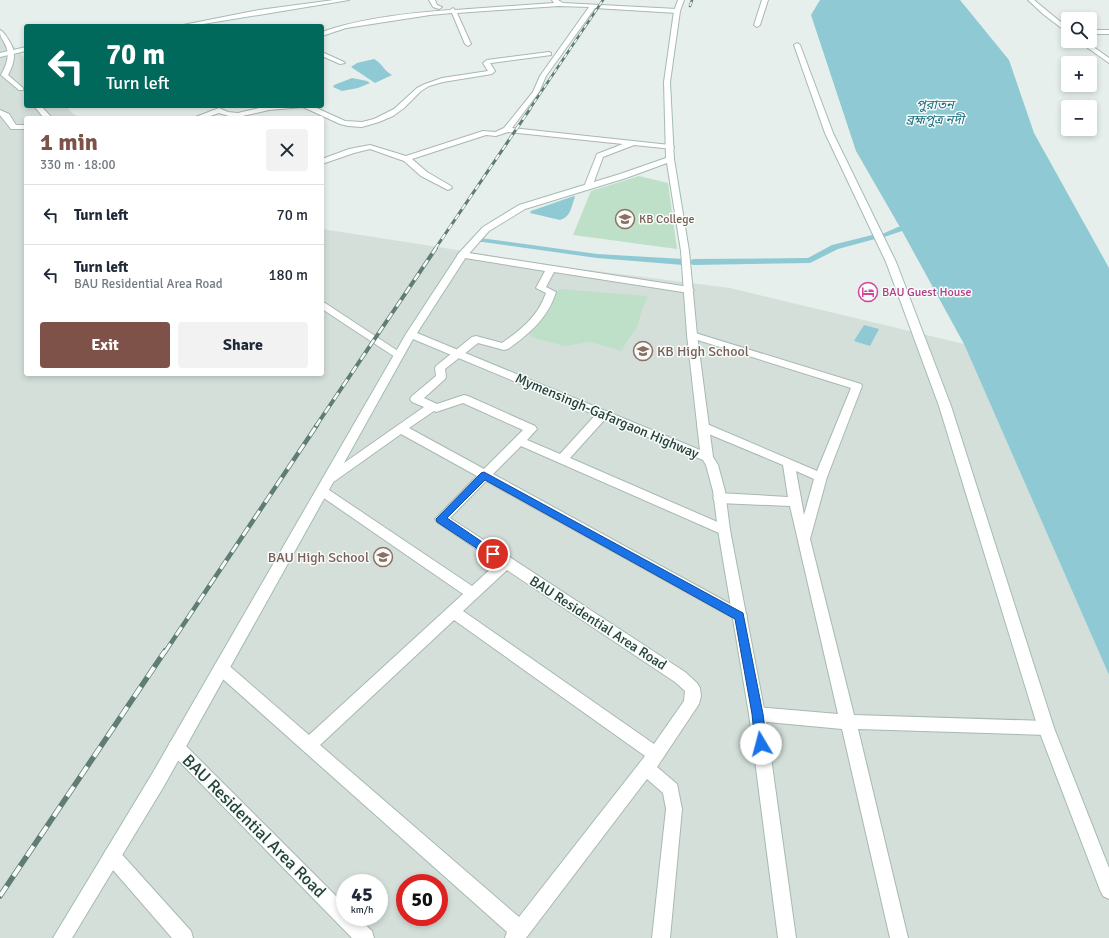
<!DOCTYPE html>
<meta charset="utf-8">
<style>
body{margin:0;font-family:Signika,"Noto Sans Bengali",sans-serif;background:#f2f2f3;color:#1f2937;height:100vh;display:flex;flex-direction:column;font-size:15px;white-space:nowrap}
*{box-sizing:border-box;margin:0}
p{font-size:13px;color:#747a83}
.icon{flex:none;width:22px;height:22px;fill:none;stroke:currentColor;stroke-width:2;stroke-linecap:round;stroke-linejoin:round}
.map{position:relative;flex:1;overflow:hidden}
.side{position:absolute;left:24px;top:116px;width:300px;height:260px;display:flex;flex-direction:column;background:#fff;border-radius:4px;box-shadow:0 2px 6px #0003}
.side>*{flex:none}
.top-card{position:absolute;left:24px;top:24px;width:300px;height:84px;border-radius:4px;box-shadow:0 2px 6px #0003;background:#00695c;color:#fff;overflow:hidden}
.tools{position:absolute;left:1061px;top:12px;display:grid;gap:8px}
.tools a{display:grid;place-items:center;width:36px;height:36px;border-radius:4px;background:#fff;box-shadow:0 2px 6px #0003;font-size:20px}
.speed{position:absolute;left:336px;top:874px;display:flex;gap:8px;font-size:20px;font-weight:700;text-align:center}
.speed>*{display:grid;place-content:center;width:52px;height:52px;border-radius:50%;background:#fff;box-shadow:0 2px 6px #0003;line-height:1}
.speed small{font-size:10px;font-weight:400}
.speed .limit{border:6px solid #d22;background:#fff;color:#111}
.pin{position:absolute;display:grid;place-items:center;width:34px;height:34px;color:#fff;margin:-17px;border:2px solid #fff;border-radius:50%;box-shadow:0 1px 4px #0007}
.me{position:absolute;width:44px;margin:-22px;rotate:352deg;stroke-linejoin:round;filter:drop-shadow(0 0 3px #0008)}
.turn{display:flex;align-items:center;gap:14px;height:84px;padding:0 16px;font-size:18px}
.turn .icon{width:52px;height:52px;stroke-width:2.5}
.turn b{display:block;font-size:28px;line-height:34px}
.round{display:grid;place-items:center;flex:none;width:42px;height:42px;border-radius:4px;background:#f2f2f3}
.overview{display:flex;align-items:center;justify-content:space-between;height:68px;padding:0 16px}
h1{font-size:24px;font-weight:700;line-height:30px;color:#7f5249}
.primary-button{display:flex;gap:8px;margin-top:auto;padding:8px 16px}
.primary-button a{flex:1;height:46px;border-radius:4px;background:#7f5249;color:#fff;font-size:16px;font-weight:700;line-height:46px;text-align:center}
.primary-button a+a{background:#f2f2f3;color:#1f2937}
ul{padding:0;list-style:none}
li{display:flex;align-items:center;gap:12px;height:60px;padding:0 16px;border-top:1px solid #e0e1e3}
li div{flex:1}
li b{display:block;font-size:15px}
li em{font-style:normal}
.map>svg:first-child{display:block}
.built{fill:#d4dfda;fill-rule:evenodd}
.green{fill:#bfe0c8}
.water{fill:#8ec9d4}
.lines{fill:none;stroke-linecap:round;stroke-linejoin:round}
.canal{fill:#8ec9d4;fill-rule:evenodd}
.street-casing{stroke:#a8b8b2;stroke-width:2}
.secondary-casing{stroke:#a4bbb3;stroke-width:2}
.street{fill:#fff;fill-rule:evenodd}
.secondary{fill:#fff;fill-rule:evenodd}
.rail-far4-casing{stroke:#5f7d75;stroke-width:2.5}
.rail-far3-casing{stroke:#5f7d75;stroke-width:3}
.rail-far2-casing{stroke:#5f7d75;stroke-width:4}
.rail-far1-casing{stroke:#5f7d75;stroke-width:4.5}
.rail-casing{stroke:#5f7d75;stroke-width:5.5}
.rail-far4{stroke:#f7fbf9;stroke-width:1.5;stroke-dasharray:4.5;stroke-linecap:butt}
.rail-far3{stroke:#f7fbf9;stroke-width:2;stroke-dasharray:6;stroke-linecap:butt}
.rail-far2{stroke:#f7fbf9;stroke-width:2.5;stroke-dasharray:8;stroke-linecap:butt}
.rail-far1{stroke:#f7fbf9;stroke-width:3;stroke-dasharray:10;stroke-linecap:butt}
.rail{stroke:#f7fbf9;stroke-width:4;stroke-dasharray:12;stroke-linecap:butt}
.route{fill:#1a73e8;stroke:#114b97}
.labels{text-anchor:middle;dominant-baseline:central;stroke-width:3;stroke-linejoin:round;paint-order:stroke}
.far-education-label{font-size:12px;fill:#785e54;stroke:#f7fbf9;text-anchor:start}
.far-hotel-label{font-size:12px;fill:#b23c85;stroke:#f7fbf9;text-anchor:start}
.far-water-label{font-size:13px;font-style:italic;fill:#1c6f80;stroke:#f7fbf9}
.education-label{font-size:14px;fill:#785e54;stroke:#f7fbf9;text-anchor:start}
.street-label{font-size:14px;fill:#24423a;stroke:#f7fbf9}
.near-street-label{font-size:17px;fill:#24423a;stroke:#f7fbf9}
</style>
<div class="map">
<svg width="1109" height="938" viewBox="0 0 1109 938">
<rect width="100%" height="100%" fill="#e6efeb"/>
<path class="built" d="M 0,30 L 26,60 L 26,106 L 66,106 L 72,113 L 80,118 L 26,118 L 26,374 L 322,374 L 322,229 L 573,268 L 730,288 L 964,344 L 1109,675 L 1109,938 L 0,938 ZM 345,883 L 379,883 L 379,917 L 345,917 ZM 405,883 L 439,883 L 439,917 L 405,917 Z"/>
<g class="green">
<path d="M 639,176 L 668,183 L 677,249 L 573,235 L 591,191 Z"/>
<path d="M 559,289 L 648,296 L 642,309 L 638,325 L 621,351 L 590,342 L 565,346 L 541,340 L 530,336 L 528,332 L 542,319 Z"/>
</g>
<g class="water">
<path d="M 820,0 L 960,0 L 1009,60 L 1034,133 L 1109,268 L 1109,675 L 964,344 L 901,229 L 856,151 L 811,15 Z"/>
<path d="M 374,59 C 382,63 384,71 392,75 L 375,83 L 351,67 L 357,63 Z"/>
<path d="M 352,78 L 367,81 L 370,83 L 358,88 L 342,91 L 333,87 L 334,85 Z"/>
<path d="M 574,196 L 575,197 C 571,207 571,217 560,220 L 530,213 L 531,211 Z"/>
<path d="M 864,325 L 879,329 L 870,346 L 854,341 Z"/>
</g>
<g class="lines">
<g class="canal">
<path d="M 916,225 L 919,225 L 919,229 L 902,231 L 884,237 L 880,235 L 898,227 Z"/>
<path d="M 872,235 L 876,237 L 875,239 L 838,249 L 810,263 L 693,265 L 689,262 L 693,259 L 808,258 L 832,245 Z"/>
<path d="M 480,238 L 597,254 L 683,259 L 687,262 L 683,265 L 597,258 L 483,242 L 480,242 Z"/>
</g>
<g class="street-casing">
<g id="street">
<path d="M 429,0 L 435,0 L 437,5 L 442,7 L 439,9 L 433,7 Z"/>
<path d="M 552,0 L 558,0 L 563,3 L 677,9 L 680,11 L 677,13 L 595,8 L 546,76 L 539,92 L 512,128 L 670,145 L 674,147 L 673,149 L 634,145 L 603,157 L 592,187 L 588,189 L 584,187 L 597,154 L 623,144 L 508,132 L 496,136 L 486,135 L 412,159 L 427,172 L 451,186 L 452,188 L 448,190 L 421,176 L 404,161 L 370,149 L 354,153 L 322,164 L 322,159 L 349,149 L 370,145 L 406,156 L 483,131 L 495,132 L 504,128 L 533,92 L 540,76 L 589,7 L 558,6 L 457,13 L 471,44 L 468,46 L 465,44 L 452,13 L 430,15 L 346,28 L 322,36 L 322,32 C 361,18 409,13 450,10 L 453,8 L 455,10 L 554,3 Z"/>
<path d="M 762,0 L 768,0 L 760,25 L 757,27 L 754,25 Z"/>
<path d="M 1028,0 L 1034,0 L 1068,28 L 1068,33 L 1043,14 Z"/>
<path d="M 0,30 C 4,32 6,36 8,39 C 17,52 15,62 8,75 L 23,88 L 23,90 L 19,90 L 1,75 C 7,64 11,54 4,42 C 1,37 0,36 0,30 Z"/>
<rect x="1090" y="30" width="19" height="4"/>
<path d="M 1078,41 L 1085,41 L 1109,58 L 1109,63 Z"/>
<path d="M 322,52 L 344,62 L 345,63 L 340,64 L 322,56 Z"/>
<path d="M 549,52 L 551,53 L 551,55 L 491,63 L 490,63 L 495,71 L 492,74 L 443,82 L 429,86 L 421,91 L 404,108 L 393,116 L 379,122 L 362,127 L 348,126 L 340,124 L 303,107 L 269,110 L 238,117 L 232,117 L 219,113 L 204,118 L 193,118 L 219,108 L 228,112 L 238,113 L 268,106 L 312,106 L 345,121 L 362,122 L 374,119 L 394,109 L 417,88 L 425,84 L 442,78 L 488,71 L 483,63 L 487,60 Z"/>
<path d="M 34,106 L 41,106 L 52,118 L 44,118 Z"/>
<path d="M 0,110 L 9,114 L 16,125 L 26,125 L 26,129 L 11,129 L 0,115 Z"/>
<path d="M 462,252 L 689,287 L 694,290 L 689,293 L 554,272 L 546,287 L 556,292 C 548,318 529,334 508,349 L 504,350 L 478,343 L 445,369 L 446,377 L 445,379 L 424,398 L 437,404 L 464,395 L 468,396 L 535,426 L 537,429 L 527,440 L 560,454 L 599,411 L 607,411 L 609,414 L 607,417 L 570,458 L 729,527 L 730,530 L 729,533 L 724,535 L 719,533 L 521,446 L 493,474 L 745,612 L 747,616 L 745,620 L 740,622 L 486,481 L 450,518 L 685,672 L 697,683 L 700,688 L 701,696 L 699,704 L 657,767 L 677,784 L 682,809 L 670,938 L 652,938 L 666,809 L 663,793 L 647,779 L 526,938 L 505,938 L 507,932 L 216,673 L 214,668 L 216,663 L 221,662 L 226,663 L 309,735 L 463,594 L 318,494 L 316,491 L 318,488 L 322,487 L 326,488 L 472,586 L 497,563 L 437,522 L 435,519 L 477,476 L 401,434 L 332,483 L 328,484 L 324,483 L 322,480 L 324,477 L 424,407 L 412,402 L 410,399 L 412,396 L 436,376 L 435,368 L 436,366 L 472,337 L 476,336 L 502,343 C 521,330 538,316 546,293 L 536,288 L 545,271 L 459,257 L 457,255 ZM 463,403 L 523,430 L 484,469 L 409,428 L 434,411 L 436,412 ZM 507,570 L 675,682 L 685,691 L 684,701 L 654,744 L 463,611 ZM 454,620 L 645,756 L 519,917 L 320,745 Z"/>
<path d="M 322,302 L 325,303 L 404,355 L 399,358 L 395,357 L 322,309 Z"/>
<path d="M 692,332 L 861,384 L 862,386 L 827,477 L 810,539 L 854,715 L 1046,721 L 1052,723 L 1054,728 L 1052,733 L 1046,735 L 858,729 L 908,938 L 890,938 L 842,729 L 757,721 L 752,719 L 749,714 L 752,709 L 757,707 L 838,714 L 790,506 L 719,503 L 715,501 L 713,498 L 715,495 L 719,493 L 788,497 L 783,465 L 699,430 L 697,427 L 699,424 L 707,424 L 817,471 L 851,388 L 688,337 L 687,335 L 688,333 ZM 796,471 L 814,479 L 804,515 Z"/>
<path d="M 176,740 L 182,742 L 345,905 L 345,917 L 357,917 L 372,931 L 374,938 L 352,938 L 170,752 L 168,747 L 170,742 Z"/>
<path d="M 112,847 L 118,850 L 191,931 L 193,938 L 172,938 L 106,862 L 103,856 L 106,850 Z"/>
</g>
</g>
<g class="secondary-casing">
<g id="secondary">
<path d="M 334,0 L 349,0 L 191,26 L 178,26 L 259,10 Z"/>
<path d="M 678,0 L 684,0 L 680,11 L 670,82 L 674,159 L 689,251 L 697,335 L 713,457 L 718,465 L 725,491 L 730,530 L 765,714 L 796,938 L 778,938 L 749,714 L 718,530 L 713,491 L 706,465 L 703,460 L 413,339 L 164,786 L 72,938 L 53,938 L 152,774 L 406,334 L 459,253 L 483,227 L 519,205 L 620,174 L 666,158 L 664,82 L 674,11 ZM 667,163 L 681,251 L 687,335 L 700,450 L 417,333 L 466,257 L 489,231 L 525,209 L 626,178 Z"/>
<path d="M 797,43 L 800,45 L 833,133 L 896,262 L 951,406 L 1054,728 L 1109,868 L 1109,899 L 1103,896 L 1100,890 L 1038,728 L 939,406 L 886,262 L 825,133 L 794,45 Z"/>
<path d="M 26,47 L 26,51 L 0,57 L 0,53 Z"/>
</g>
</g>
<use href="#street" class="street"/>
<use href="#secondary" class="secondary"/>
<g class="rail-far4-casing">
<g id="rail-far4">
<path d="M 690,6 L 692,0"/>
<path d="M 529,110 L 603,0"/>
</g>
</g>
<g class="rail-far3-casing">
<path id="rail-far3" d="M 435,249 L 530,109"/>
</g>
<g class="rail-far2-casing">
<path id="rail-far2" d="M 316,426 L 436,248"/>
</g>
<g class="rail-far1-casing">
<path id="rail-far1" d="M 165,652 L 317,425"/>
</g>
<g class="rail-casing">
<path id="rail" d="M 0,896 L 165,651"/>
</g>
<use href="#rail-far4" class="rail-far4"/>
<use href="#rail-far3" class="rail-far3"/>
<use href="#rail-far2" class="rail-far2"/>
<use href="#rail-far1" class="rail-far1"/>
<use href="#rail" class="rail"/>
</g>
<path class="route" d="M 484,472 L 743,613 L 763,714 L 767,744 L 766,748 L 761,749 L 757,748 L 755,744 L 752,714 L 735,619 L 485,480 L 447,518 L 497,552 L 498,554 L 497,557 L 490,557 L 437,522 L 436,519 L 481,473 Z"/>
<defs>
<g id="university-ring" transform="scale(1)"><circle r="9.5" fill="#f7fbf9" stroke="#8d6e63" stroke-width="1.5"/><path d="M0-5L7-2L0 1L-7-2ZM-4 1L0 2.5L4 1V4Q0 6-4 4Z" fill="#8d6e63"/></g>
<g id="hotel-ring" transform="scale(1)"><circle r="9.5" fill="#f7fbf9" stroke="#d1479c" stroke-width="1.5"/><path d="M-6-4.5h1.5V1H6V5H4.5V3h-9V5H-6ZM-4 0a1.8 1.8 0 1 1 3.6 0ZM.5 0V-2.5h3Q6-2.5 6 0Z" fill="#d1479c"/></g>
<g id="school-ring" transform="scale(1)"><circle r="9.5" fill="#f7fbf9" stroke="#8d6e63" stroke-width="1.5"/><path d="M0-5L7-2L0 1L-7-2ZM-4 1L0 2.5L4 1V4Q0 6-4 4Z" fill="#8d6e63"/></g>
</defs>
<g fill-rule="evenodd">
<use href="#university-ring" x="625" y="219"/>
<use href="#hotel-ring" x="868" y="292"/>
<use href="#school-ring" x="643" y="351"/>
<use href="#school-ring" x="383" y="557"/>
</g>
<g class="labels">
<g class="far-education-label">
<text x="639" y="219">KB College</text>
</g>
<g class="far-hotel-label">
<text x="882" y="292">BAU Guest House</text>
</g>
<g class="far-water-label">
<text x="935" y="105">পুরাতন<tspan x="935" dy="15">ব্রহ্মপুত্র নদী</tspan></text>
</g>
<g class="education-label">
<text x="657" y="351">KB High School</text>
<text x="369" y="557" text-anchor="end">BAU High School</text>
</g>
<g class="street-label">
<text transform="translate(607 416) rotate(23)">Mymensingh-Gafargaon Highway</text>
<text transform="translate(598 623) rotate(33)">BAU Residential Area Road</text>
</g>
<g class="near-street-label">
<text transform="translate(254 826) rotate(45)">BAU Residential Area Road</text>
</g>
</g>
</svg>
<div class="tools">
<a><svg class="icon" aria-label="search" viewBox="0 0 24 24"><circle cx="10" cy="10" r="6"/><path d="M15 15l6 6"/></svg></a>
<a>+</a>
<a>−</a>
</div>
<div class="speed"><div>45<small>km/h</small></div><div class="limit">50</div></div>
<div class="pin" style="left:493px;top:554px;background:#d93025"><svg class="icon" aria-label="arrive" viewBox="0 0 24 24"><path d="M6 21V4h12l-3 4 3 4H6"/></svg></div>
<svg class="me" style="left:761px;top:744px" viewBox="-20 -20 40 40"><circle r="19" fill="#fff"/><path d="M0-13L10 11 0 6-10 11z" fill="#1a73e8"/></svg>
<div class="top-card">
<div class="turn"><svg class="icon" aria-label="left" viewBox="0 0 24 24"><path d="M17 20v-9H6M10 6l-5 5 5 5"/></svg><div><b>70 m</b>Turn left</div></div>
</div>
<section class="side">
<div class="overview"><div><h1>1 min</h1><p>330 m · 18:00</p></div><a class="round"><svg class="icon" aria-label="close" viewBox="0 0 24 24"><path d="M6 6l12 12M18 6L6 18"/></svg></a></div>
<ul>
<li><svg class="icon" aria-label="left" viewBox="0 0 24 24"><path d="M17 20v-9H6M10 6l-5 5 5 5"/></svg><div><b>Turn left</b></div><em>70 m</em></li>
<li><svg class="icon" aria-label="left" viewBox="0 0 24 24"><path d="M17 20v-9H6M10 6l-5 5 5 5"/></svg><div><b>Turn left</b><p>BAU Residential Area Road</p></div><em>180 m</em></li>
</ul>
<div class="primary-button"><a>Exit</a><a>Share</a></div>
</section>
</div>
